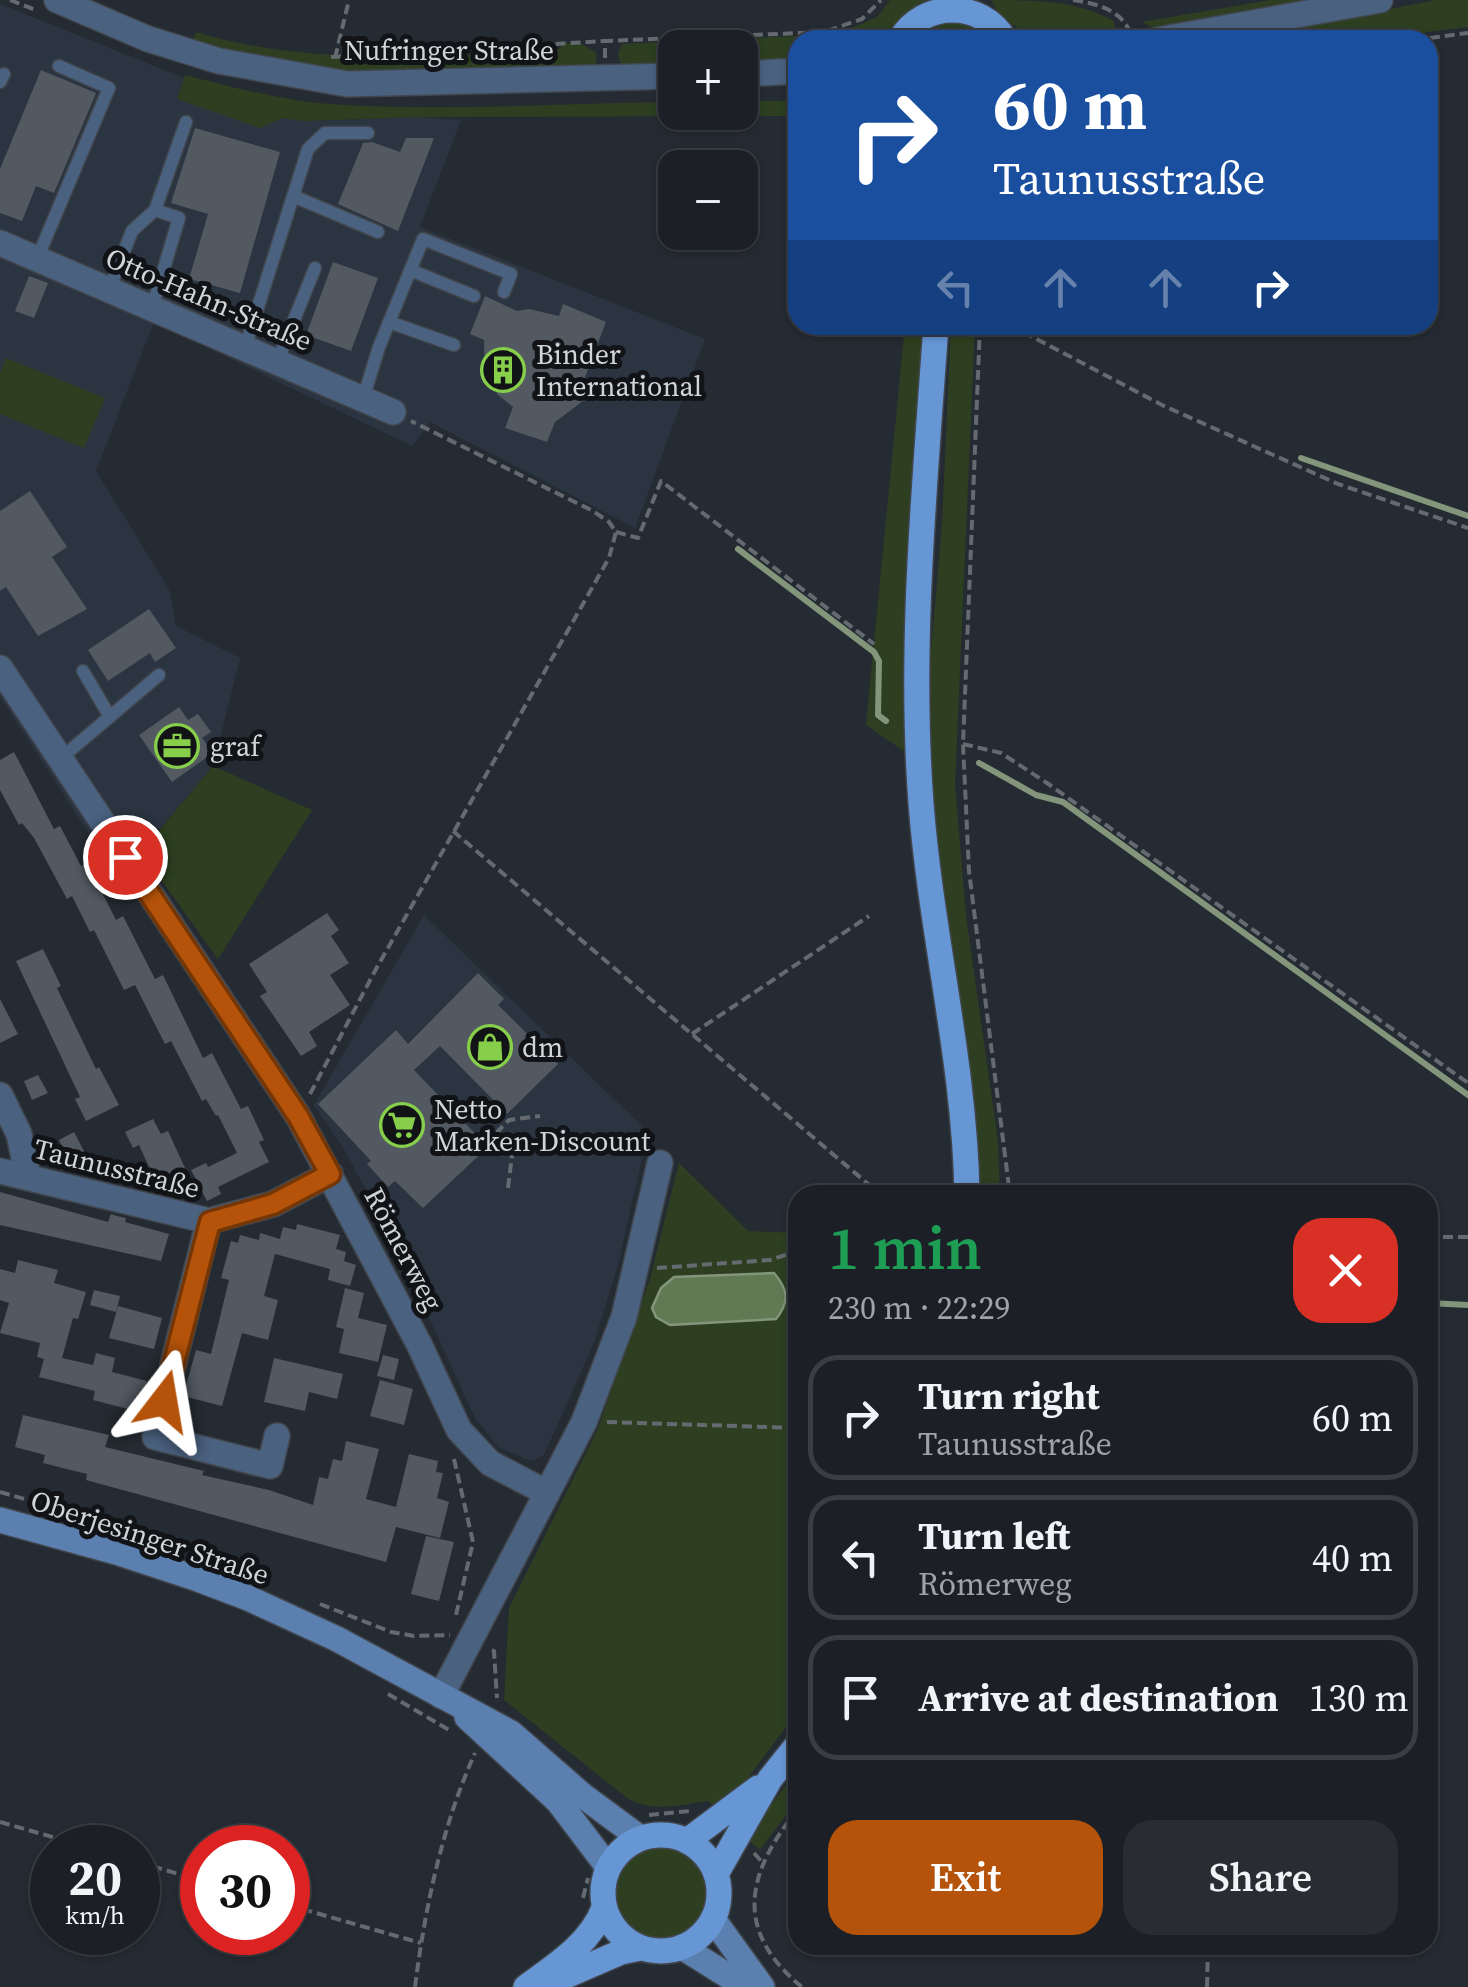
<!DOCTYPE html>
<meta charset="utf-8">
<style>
body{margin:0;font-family:"Source Serif 4",serif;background:#292d32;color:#f1f3f6;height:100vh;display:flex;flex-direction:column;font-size:38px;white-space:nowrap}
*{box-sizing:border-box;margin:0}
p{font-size:32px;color:#a0a3a7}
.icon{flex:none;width:55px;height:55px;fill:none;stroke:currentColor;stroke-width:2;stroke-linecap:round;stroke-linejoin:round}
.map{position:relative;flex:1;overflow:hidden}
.sheet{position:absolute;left:788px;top:1185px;width:650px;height:770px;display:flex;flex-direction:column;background:#1c2026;border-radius:30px;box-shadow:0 2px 8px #0004,0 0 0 2px #3a3e43}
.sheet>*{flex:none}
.banner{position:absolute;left:788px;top:30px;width:650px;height:305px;border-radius:30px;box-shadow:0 2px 8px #0004,0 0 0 2px #3a3e43;background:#1a4fa0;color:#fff;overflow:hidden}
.tools{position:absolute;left:658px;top:30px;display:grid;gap:20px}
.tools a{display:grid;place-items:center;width:100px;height:100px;border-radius:20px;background:#1c2026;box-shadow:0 2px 8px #0004,0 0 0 2px #3a3e43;font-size:50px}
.speed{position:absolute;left:30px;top:1825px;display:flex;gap:20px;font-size:50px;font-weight:700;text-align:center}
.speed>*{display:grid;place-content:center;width:130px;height:130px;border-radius:50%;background:#1c2026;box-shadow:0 2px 8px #0004,0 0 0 2px #3a3e43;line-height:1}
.speed small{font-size:25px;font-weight:400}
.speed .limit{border:15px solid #d22;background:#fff;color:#111}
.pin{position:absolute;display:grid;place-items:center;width:85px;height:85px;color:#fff;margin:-42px;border:5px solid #fff;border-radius:50%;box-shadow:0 2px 10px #0007}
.me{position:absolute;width:110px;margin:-55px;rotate:14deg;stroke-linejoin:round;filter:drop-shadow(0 0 8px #0008)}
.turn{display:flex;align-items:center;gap:35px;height:210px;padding:0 40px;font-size:45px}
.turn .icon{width:130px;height:130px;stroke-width:2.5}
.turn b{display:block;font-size:70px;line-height:85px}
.lanes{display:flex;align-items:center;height:95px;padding:0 40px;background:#0003;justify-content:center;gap:50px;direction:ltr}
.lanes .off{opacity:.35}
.round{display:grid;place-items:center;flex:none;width:105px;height:105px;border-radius:30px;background:#292d32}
.headline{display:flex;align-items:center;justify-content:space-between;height:170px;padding:0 40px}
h1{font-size:60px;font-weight:600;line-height:75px;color:#1e9e55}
.button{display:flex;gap:20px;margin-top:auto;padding:20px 40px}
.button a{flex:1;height:115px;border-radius:30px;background:#b45309;color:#fff;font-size:40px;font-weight:600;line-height:115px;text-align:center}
.button a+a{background:#292d32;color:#f1f3f6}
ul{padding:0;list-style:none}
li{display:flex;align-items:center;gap:30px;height:125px;margin:0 20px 15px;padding:0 20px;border:5px solid #3a3e43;border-radius:30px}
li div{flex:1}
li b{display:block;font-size:38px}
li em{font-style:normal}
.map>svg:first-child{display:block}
.built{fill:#2b3441}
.green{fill:#2d3f20}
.water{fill:#627a53;stroke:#83957b;stroke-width:2.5}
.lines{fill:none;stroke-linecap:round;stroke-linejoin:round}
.stream{stroke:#83957b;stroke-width:6}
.building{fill:#525961}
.service-casing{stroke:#41464d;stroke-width:15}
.minor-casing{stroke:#41464d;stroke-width:28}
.tertiary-casing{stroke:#41464d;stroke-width:28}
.secondary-casing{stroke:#41464d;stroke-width:28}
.primary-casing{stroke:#41464d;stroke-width:28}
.path{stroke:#656a70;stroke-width:4;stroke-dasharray:10 5;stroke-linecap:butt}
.service{stroke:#4a617f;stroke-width:12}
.minor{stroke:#4a617f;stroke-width:25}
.tertiary{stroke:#4a617f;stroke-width:25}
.secondary{stroke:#5b7faf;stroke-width:25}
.primary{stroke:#6796d4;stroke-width:25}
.route-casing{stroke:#753606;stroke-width:25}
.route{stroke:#b45309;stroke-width:18}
.labels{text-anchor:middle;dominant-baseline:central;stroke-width:10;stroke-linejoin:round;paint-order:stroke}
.street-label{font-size:28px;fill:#d1d4d9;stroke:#111316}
.poi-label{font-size:28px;fill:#d1d4d9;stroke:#111316;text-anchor:start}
</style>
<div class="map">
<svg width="1468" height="1987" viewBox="0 0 1468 1987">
<rect width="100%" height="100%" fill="#252b32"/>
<g class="built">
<path d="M 0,4 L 184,78 L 177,98 L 304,121 L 420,117 L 461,120 L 420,227 L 705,339 L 635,528 L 430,422 L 412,446 L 154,322 L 96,471 L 169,589 L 176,626 L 240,658 L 213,766 L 118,878 L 0,697 Z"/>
<path d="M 424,915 L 648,1132 L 618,1265 L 594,1343 L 544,1455 L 531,1461 L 498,1447 L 475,1418 L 396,1246 L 344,1149 L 314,1105 Z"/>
</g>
<g class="green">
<path d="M 890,0 L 928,0 L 885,40 L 798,40 L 797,63 L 740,66 L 740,48 L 675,48 L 675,68 L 630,68 L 620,62 L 618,53 L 622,44 L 837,34 L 877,17 Z"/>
<path d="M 991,0 C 1033,0 1077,0 1114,21 L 1115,29 L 1111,37 C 1069,35 1011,45 991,0 Z"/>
<path d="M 1270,0 L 1340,0 L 1156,30 L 1142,22 Z"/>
<path d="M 1436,0 L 1468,0 L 1468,27 L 1361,40 L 1231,40 Z"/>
<path d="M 961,16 L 995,40 L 910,40 L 915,33 Z"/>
<path d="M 196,32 C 312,67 439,57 560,49 L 562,43 L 582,44 L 597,53 L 595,65 L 573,71 L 391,74 L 324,69 L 193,41 Z"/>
<path d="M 185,75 C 231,87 280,100 328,104 C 443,112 560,103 675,102 L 675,112 L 740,112 L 740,101 L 797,101 L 797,128 L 788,126 L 787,116 L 420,117 L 304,121 L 282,118 L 260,128 L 177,99 Z"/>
<path d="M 905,325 L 926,325 L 904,683 L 905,752 L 866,725 Z"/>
<path d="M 951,325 L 975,325 L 955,785 L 966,916 L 998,1141 L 1000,1195 L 978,1195 L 929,763 L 931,652 L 942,524 Z"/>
<path d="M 6,358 L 105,398 L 84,448 L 0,414 L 0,374 Z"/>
<path d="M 213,766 L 312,810 L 218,959 L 141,852 Z"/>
<path d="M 679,1163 L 748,1231 L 797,1233 L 797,1712 L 748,1778 L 716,1808 L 708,1801 C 679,1805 653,1813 627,1798 L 504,1700 L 509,1608 L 597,1431 L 650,1279 Z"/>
<path d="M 797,1769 L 797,1800 L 760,1850 L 747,1839 Z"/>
<circle cx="661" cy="1894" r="49"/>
</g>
<path class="water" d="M 774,1273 C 788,1289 790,1302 776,1319 L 670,1325 L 656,1317 L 652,1308 L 661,1288 L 674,1277 Z"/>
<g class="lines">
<g class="stream">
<path d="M 1301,458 L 1468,516"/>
<path d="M 738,549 L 874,652 L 879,661 L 878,715 L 886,721"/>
<path d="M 979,763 L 1036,795 L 1063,802 L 1468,1095"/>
<path d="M 1428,1303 L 1468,1305"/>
</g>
</g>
<g class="building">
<path d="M 41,70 L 96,93 L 54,193 L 36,186 L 22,221 L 0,213 L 0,169 Z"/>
<path d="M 195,128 L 280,152 L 240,293 L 189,279 L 208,214 L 171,203 Z"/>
<path d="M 406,138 L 434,138 L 398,231 L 338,204 L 363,143 L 372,142 L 400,152 Z"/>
<path d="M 333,262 L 378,278 L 351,351 L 306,335 Z"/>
<path d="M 29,276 L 48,283 L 34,318 L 15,311 Z"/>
<path d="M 485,296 L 517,311 L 529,309 L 559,316 L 563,304 L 606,322 L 584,380 L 593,384 L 587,398 L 555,422 L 547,442 L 505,428 L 513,407 L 498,395 L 485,376 L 484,340 L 470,334 Z"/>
<path d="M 30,491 L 67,547 L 52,557 L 87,609 L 38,636 L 6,587 L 0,591 L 0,511 Z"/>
<path d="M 149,609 L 176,648 L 155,662 L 150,653 L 108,681 L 88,650 Z"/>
<path d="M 179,707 L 188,720 L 198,714 L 211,732 L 202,738 L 213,753 L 172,782 L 139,735 Z"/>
<path d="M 14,752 L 54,829 L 60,826 L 81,866 L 87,863 L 116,920 L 123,916 L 155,979 L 163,975 L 203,1058 L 212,1053 L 241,1109 L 248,1106 L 264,1140 L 259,1142 L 269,1162 L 218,1187 L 221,1194 L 207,1201 L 191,1170 L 206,1163 L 208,1167 L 237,1153 L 218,1115 L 216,1116 L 206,1099 L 202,1101 L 171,1041 L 165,1044 L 135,985 L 124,990 L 94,930 L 90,932 L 72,896 L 67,899 L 34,838 L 22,823 L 19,825 L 0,790 L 0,760 Z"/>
<path d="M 327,913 L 339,930 L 331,936 L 349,963 L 330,975 L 350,1005 L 309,1032 L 317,1046 L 301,1056 L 260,996 L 267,992 L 249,964 Z"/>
<path d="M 43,949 L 61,986 L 57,988 L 96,1069 L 99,1067 L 119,1105 L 86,1121 L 75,1099 L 80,1097 L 16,961 Z"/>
<path d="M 478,973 L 504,999 L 498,1005 L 558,1064 L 507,1114 L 440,1046 L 414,1070 L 488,1147 L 423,1208 L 395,1181 L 388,1187 L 367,1164 L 371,1161 L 318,1104 L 396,1030 L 408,1044 Z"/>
<path d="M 0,999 L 18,1034 L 0,1043 Z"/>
<path d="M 38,1075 L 48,1093 L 32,1100 L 24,1081 Z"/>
<path d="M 153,1119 L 161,1134 L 168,1131 L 185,1168 L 156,1182 L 139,1145 L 133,1148 L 125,1132 Z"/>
<path d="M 74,1132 L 87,1157 L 82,1170 L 72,1166 L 59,1140 Z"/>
<path d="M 0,1192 L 108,1222 L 111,1214 L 117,1216 L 126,1218 L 125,1222 L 169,1234 L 161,1261 L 0,1225 Z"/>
<path d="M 297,1224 L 340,1235 L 336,1249 L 346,1252 L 344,1261 L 356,1265 L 350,1286 L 328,1280 L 330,1269 L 275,1254 L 264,1296 L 278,1300 L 268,1340 L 242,1333 L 222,1406 L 183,1396 L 196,1350 L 211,1354 L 229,1280 L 221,1278 L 231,1241 L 238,1243 L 240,1235 L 259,1240 L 260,1233 L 280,1239 L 283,1227 L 296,1230 Z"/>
<path d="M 18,1260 L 58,1270 L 54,1283 L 86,1292 L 78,1319 L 73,1318 L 62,1358 L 93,1365 L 96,1353 L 115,1358 L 112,1372 L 147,1381 L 139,1412 L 93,1400 L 95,1391 L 39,1377 L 44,1359 L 37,1357 L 40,1343 L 0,1333 L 9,1303 L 0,1300 L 0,1269 L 15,1273 Z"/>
<path d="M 345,1288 L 364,1293 L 358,1318 L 387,1325 L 378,1362 L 339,1353 L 344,1329 L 336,1327 Z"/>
<path d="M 94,1290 L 120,1296 L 116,1312 L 90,1305 Z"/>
<path d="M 118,1306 L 162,1318 L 154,1349 L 109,1338 Z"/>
<path d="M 383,1355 L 399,1359 L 394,1380 L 377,1376 Z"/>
<path d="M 274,1358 L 343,1374 L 337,1399 L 309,1392 L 305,1411 L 264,1402 Z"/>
<path d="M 380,1380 L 413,1389 L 404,1425 L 370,1416 Z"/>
<path d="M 23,1415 L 109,1435 L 105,1447 L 204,1471 L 202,1475 L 269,1490 L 313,1505 L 319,1477 L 328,1479 L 333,1459 L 342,1461 L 346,1441 L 379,1449 L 366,1499 L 396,1507 L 409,1454 L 438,1461 L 436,1472 L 443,1473 L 437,1498 L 449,1502 L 440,1538 L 396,1527 L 386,1562 L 86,1480 L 87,1474 L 43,1463 L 45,1455 L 15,1447 Z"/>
<path d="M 426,1536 L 454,1542 L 439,1601 L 411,1594 Z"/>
</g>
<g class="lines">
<g class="service-casing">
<g id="service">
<path d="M 0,82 L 4,74"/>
<path d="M 293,196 L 378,232"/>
<path d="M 37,259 L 109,88 L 59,66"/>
<path d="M 410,270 L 474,296"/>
<path d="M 109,290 L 132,231 L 155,210"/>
<path d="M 152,308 L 179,218 L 155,210 L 186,122"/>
<path d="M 389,322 L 454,345"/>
<path d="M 245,348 L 308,149 L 325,133 L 368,133"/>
<path d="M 277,362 L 315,268"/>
<path d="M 363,399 L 379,347 L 423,239 L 511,274 L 504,292"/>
<path d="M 83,671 L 110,717"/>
<path d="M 60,759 L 159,675"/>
</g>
</g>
<g class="minor-casing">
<g id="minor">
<path d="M 0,243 L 393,412"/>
<path d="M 0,668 L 298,1116 L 419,1344 L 459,1430 L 490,1463 L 547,1493 L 441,1696"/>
<path d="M 0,1095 L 19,1134 L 28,1177"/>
<path d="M 0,1171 L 209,1221 L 273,1204 L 330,1174"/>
<path d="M 209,1221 L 155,1437 L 270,1466 L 277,1436"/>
<path d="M 547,1493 L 584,1422 L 624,1317 L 660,1163"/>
</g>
</g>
<g class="tertiary-casing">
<g id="tertiary">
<path d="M 57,0 L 148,39 L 219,61 L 347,84 L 675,76"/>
<path d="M 1158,40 L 1380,0"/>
<path d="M 740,74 L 798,71"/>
</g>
</g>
<g class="secondary-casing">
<g id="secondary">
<path d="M 0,1520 L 116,1552 L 198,1579 L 248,1598 L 337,1639 L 511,1733 L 582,1795 L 640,1838"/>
<path d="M 467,1717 L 558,1801 L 608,1867"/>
<path d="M 713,1919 L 762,1987"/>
<path d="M 682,1947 L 746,1987"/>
</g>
</g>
<g class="primary-casing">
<g id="primary">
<path d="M 900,40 C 923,0 982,0 1005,40"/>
<path d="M 936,325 C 925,483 909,645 921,803 C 931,934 965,1063 967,1195"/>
<circle cx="661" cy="1893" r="58"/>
<path d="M 687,1841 L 758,1788"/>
<path d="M 716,1874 L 770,1779 L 798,1744"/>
<path d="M 545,1985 L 621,1952 L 640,1948"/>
<path d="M 526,1987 C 556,1965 590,1944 604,1908"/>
</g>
</g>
<g class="path">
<path d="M 10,0 L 38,11"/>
<path d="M 1073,0 C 1100,4 1125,11 1133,40"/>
<path d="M 1415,40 L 1468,33"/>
<path d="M 331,57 L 605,41"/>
<path d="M 335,58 L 349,0"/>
<path d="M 605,58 L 605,41 L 824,32 L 862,19 L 881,0"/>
<path d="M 980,325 L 963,744 L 969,871 L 1010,1195"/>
<path d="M 1010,325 L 1162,405 L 1338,484 L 1468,528"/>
<path d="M 616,532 L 638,538 L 661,481 L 874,644"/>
<path d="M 963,744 L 1001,753 L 1047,783 L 1468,1083"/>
<path d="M 453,831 L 881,1195"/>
<path d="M 692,1034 L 869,916"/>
<path d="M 310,1094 L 376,969 L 609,558 L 616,532 L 609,522 L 593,511 L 411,421"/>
<path d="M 508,1188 L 513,1147 L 498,1131 L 509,1120 L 540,1116"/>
<path d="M 1428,1237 L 1468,1237"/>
<path d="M 657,1268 L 770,1260 L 798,1251"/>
<path d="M 607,1422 L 798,1428"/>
<path d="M 454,1459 L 473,1542 L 456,1615"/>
<path d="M 0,1492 L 134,1530 L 167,1543"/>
<path d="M 320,1604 L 391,1632 L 414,1636 L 450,1635"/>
<path d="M 797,1641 L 798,1634"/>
<path d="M 492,1650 L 494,1651 L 497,1698"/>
<path d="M 388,1694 L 449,1730"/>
<path d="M 798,1809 C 747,1872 732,1930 802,1987"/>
<path d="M 649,1815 L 690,1811"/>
<path d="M 0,1822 L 91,1848"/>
<path d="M 754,1853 L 762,1862"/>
<path d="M 138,1862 L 202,1881"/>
<path d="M 583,1898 L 588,1878"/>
<path d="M 288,1905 L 421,1943"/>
<path d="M 415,1987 C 425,1908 442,1826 475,1753"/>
<path d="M 1207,1987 L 1208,1945"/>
</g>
<use href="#service" class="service"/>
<use href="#minor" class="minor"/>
<use href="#tertiary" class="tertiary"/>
<use href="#secondary" class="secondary"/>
<use href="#primary" class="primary"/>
</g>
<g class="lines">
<g class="route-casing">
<path id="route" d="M 125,857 L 298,1116 L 330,1174 L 273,1204 L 210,1222 L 164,1401"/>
</g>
<use href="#route" class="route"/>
</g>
<defs>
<g id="building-ring" transform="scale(2.25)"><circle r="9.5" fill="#111316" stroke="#87cf4b" stroke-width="1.5"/><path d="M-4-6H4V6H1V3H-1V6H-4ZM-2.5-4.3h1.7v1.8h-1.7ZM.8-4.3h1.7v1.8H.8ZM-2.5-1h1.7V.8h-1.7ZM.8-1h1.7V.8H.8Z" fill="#87cf4b"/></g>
<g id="office-ring" transform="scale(2.25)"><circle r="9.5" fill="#111316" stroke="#87cf4b" stroke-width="1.5"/><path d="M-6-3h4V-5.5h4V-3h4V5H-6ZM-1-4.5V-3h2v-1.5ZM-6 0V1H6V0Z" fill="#87cf4b"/></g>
<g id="shop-ring" transform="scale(2.25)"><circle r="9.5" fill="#111316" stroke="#87cf4b" stroke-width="1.5"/><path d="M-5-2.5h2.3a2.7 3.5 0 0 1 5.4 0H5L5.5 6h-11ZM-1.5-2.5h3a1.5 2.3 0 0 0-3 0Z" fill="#87cf4b"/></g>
<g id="supermarket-ring" transform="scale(2.25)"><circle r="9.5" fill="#111316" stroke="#87cf4b" stroke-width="1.5"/><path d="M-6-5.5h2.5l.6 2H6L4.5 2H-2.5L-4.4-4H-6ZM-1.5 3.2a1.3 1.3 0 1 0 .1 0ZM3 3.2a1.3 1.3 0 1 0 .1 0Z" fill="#87cf4b"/></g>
</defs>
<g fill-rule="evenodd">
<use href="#building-ring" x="503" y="370"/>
<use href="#office-ring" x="177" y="746"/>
<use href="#shop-ring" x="490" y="1047"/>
<use href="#supermarket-ring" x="402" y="1125"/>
</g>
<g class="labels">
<g class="street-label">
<text x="449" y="50">Nufringer Straße</text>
<text transform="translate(209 299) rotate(23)">Otto-Hahn-Straße</text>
<text transform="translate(117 1168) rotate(14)">Taunusstraße</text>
<text transform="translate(404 1249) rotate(62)">Römerweg</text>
<text transform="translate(150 1537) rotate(18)">Oberjesinger Straße</text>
</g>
<g class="poi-label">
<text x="536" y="354">Binder<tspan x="536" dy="32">International</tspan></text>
<text x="210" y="746">graf</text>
<text x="522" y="1047">dm</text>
<text x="434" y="1109">Netto<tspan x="434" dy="32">Marken-Discount</tspan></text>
</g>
</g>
</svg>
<div class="tools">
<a>+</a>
<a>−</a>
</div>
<div class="speed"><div>20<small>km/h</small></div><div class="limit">30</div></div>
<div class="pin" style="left:125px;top:857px;background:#d93025"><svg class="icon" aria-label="arrive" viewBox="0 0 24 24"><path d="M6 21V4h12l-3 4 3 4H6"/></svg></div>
<svg class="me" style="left:164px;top:1401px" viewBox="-20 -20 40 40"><path d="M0-17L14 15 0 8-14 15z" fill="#b45309" stroke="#fff" stroke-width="4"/></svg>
<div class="banner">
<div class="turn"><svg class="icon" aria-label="right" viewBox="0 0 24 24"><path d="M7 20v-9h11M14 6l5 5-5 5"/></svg><div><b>60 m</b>Taunusstraße</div></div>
<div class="lanes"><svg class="icon off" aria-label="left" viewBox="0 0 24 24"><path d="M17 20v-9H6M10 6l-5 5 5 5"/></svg><svg class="icon off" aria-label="ahead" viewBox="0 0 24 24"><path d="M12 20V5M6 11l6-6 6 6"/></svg><svg class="icon off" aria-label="ahead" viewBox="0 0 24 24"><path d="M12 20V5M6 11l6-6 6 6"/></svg><svg class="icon" aria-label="right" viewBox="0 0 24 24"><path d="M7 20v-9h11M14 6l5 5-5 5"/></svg></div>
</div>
<section class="sheet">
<div class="headline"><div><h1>1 min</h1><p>230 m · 22:29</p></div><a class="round" style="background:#d93025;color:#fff"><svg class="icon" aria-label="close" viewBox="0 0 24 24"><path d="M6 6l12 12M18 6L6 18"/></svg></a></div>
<ul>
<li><svg class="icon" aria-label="right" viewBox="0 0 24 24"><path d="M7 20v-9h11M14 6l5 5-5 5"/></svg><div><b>Turn right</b><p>Taunusstraße</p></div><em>60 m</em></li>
<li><svg class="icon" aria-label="left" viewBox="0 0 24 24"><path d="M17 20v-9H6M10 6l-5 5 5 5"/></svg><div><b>Turn left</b><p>Römerweg</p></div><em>40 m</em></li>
<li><svg class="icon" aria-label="arrive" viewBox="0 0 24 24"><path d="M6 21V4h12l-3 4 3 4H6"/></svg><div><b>Arrive at destination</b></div><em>130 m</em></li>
</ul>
<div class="button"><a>Exit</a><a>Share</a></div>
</section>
</div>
